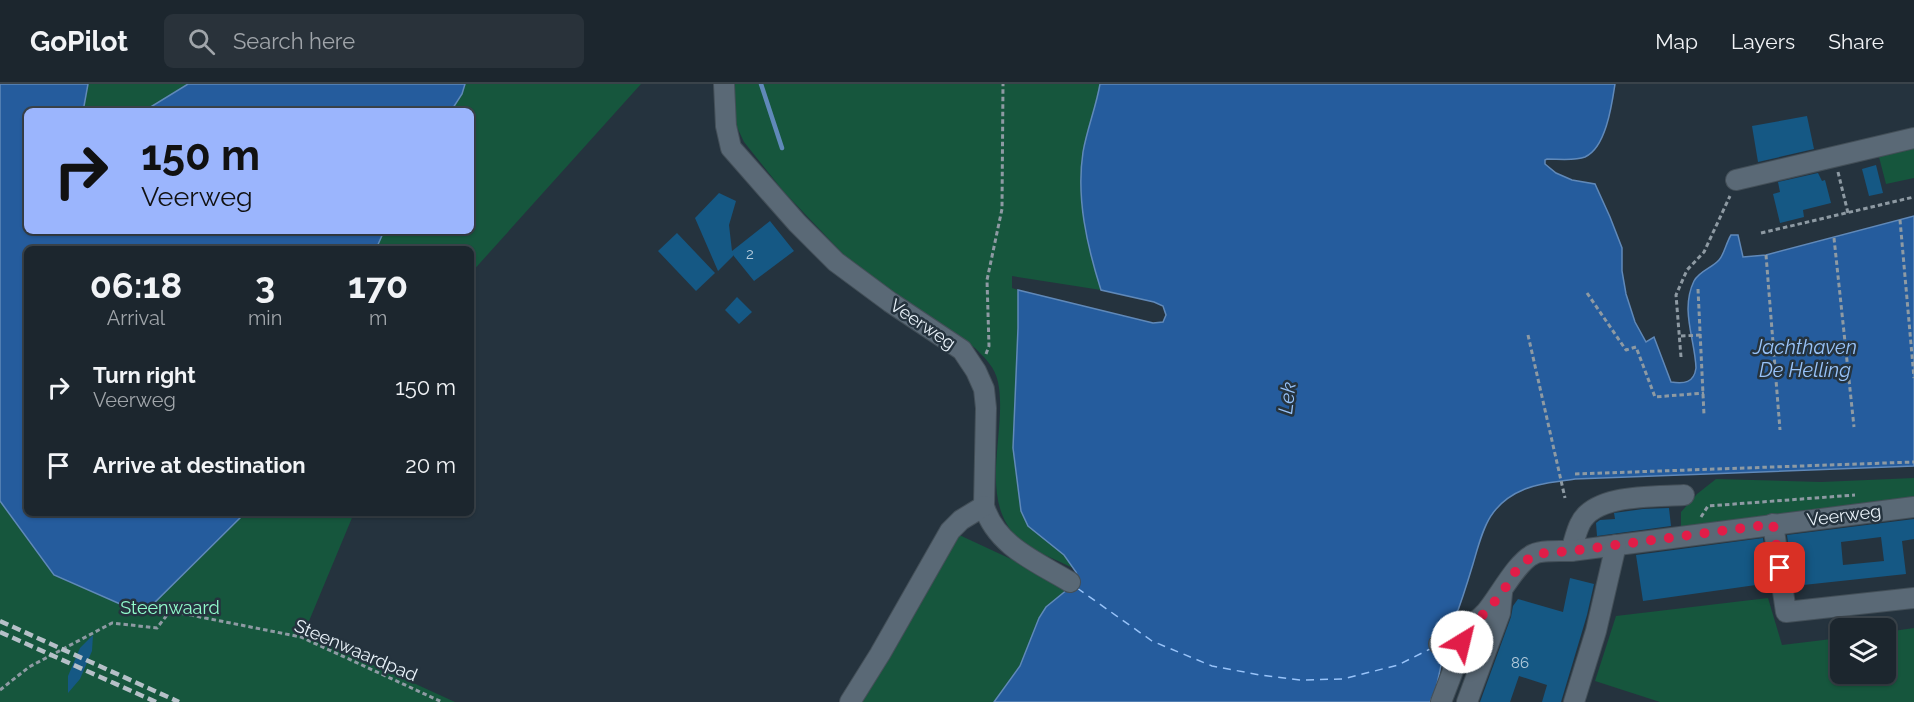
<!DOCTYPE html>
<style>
body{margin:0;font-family:Raleway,sans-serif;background:#29323a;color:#f1f3f6;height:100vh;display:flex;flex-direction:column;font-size:22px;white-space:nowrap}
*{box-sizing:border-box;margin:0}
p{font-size:20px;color:#a0a5aa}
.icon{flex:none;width:33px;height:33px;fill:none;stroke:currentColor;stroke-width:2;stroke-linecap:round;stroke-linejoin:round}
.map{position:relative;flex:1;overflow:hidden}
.panel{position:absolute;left:24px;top:162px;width:450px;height:270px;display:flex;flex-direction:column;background:#1c262e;border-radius:9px;box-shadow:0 2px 4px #0004,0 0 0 2px #3a434a}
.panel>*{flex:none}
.top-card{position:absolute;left:24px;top:24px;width:450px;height:126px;border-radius:9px;box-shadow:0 2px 4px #0004,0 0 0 2px #3a434a;background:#9bb5fd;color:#111;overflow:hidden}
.controls{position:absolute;left:1830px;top:534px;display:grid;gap:12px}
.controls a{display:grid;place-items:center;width:66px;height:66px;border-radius:9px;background:#1c262e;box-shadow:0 2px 4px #0004,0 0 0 2px #3a434a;font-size:30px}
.pin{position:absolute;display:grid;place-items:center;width:51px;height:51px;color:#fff;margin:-26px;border-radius:12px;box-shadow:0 3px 9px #0006}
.me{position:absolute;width:66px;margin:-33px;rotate:36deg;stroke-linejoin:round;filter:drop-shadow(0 0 4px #0008)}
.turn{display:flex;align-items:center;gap:21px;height:126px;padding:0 18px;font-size:27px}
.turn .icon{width:78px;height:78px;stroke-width:2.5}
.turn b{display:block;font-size:42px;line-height:51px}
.eta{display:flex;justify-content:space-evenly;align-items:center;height:102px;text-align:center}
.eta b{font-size:36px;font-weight:700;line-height:42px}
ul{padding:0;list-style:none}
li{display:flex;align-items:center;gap:18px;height:78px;padding:0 18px}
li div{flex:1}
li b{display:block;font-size:22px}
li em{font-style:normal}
header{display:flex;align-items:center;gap:36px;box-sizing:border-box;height:84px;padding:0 30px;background:#1c262e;border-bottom:2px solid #3a434a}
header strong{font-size:28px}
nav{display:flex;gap:33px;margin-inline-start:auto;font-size:21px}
.search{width:420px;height:54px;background:#29323a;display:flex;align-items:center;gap:15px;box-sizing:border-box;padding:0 21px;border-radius:9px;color:#a0a5aa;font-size:22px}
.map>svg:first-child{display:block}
.green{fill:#16563d;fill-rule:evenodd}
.water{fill:#255c9d;stroke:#6089b9;stroke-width:1.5}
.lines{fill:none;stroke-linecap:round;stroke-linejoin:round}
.stream{stroke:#6089b9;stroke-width:4.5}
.ferry{stroke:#98c3f9;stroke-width:1.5;stroke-dasharray:8 6;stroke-linecap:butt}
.building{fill:#155884;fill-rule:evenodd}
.minor-casing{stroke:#434f58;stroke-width:22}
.path{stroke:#8e9aa3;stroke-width:3;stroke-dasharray:4.5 3;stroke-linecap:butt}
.minor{stroke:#5a6976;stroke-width:20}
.rail{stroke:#b6c0c8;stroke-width:4.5;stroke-dasharray:9 4.5;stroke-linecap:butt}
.route{stroke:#e11d48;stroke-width:10;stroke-dasharray:0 18}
.labels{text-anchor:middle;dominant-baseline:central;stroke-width:5;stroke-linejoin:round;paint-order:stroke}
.number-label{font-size:15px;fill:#b5ccdc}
.street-label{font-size:18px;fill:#eaf3fa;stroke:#25333e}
.park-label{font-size:18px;fill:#91fccc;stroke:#25333e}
.water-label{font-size:20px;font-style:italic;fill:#98c3f9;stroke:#25333e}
</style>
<header>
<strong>GoPilot</strong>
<div class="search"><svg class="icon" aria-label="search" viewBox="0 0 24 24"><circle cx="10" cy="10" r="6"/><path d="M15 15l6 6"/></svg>Search here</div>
<nav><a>Map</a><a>Layers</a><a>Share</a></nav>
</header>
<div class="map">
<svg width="1914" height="618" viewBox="0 0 1914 618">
<rect width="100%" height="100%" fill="#25333e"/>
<g class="green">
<path d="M 0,0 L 641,0 L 471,189 L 471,165 L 27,165 L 27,429 L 354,429 L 304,549 L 455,618 L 0,618 ZM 27,27 L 471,27 L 471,147 L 27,147 Z"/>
<path d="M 733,0 L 1100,0 C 1096,23 1087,45 1083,68 C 1076,114 1087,162 1101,206 L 1012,192 L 1012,204 L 1018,206 L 1018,244 L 1013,364 L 1021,427 L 1028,442 L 1064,471 L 1073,484 C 1055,475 1032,467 1017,453 C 977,414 1008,345 998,298 C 995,283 985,274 975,264 L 863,188 L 845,172 L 784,108 L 744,58 L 736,41 L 733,15 Z"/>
<path d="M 1914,59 L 1914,94 L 1886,100 L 1879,73 Z"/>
<path d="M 1914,394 L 1914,415 L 1681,443 L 1681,428 L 1697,410 L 1716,395 L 1821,398 Z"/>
<path d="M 955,449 L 1013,476 L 1066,506 L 1046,523 L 1039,534 L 1020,582 L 994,618 L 853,618 Z"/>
<path d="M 1768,514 L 1782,561 L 1840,554 L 1840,590 L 1886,590 L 1886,548 L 1914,544 L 1914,618 L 1660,618 L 1595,597 L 1616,532 Z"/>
</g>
<g class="water">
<path d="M 0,0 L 88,0 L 84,22 L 85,27 L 27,27 L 27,147 L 384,147 L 376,165 L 27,165 L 27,429 L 245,429 L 143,530 L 54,491 L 0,417 Z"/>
<path d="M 188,0 L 465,0 L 462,10 L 451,27 L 144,27 Z"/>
<path d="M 1100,0 L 1615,0 C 1612,20 1606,64 1585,73 C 1575,77 1559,75 1547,75 L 1545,76 L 1545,80 L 1556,89 L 1572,96 L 1595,100 L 1610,133 L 1622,164 L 1622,187 L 1626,210 L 1635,238 L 1646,258 L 1654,253 L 1671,298 C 1684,300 1694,299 1696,284 C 1695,255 1680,226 1694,197 C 1699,187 1712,184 1719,176 C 1724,171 1726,159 1731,151 L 1738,151 L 1743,173 L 1766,171 L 1914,132 L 1914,382 L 1575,395 C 1558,398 1541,398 1525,405 C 1488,420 1483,446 1473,480 C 1467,500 1461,519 1454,537 L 1436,548 L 1443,572 L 1436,605 L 1430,618 L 994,618 L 1020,582 L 1039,534 L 1046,523 L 1079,496 L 1076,488 L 1064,471 L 1028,442 L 1021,427 L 1013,364 L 1018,244 L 1018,206 L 1153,239 L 1163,238 L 1166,231 L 1163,222 L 1154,218 L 1101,206 C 1087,162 1076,114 1083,68 C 1087,45 1096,23 1100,0 Z"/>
</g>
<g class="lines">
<path class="stream" d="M 761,0 L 782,64"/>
<path class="ferry" d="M 1077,504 L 1152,557 L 1212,582 L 1260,591 L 1301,596 L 1343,595 L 1398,581 L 1430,565"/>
</g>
<g class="building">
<path d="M 1807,32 L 1814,65 L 1758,78 L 1752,42 Z"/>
<path d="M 1876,81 L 1883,109 L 1869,112 L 1862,85 Z"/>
<path d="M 1818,89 L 1822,97 L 1825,96 L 1831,119 L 1803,126 L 1804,133 L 1780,139 L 1773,110 L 1780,108 L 1778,98 Z"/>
<path d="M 719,109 L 736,117 L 729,141 L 732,167 L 770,137 L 794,167 L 754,197 L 733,171 L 733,172 L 718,187 L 695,134 Z"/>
<path d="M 677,149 L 715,189 L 696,207 L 658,167 Z"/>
<path d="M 737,213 L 752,228 L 739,240 L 725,226 Z"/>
<path d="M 1669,424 L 1671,442 L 1597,452 L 1596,439 L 1600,436 L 1615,435 L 1614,429 L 1643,425 Z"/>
<path d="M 1914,435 L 1914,455 L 1902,457 L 1906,490 L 1794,502 L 1787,451 ZM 1881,453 L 1884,477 L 1843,481 L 1841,458 Z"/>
<path d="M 1763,454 L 1770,499 L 1643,517 L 1636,471 Z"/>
<path d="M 1570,494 L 1594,500 L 1587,531 L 1561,618 L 1542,618 L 1547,601 L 1519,592 L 1510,618 L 1480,618 L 1511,533 L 1513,522 L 1518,515 L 1563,528 Z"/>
<path d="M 93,551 L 92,567 L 80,595 L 68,609 L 68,592 L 80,564 Z"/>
</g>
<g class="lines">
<g class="minor-casing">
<g id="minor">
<path d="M 724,0 L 726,42 L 731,64 L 797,139 L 836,178 L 890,218 L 962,266 L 976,287 L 984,305 L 986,324 L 984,422 C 996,462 1037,478 1070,498"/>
<path d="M 1736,96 L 1914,54"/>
<path d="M 1773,440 L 1786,528 L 1914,514"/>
<path d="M 1571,467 C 1574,458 1576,448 1580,440 C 1594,409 1656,413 1684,411"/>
<path d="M 1439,560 C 1455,551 1473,542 1486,528 C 1499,513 1517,477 1534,470 C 1541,466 1562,467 1571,467 L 1914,423"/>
<path d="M 850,618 L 880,570 L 950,447 L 961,436 L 984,422"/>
<path d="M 1441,618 L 1459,571 L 1465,545"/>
<path d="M 1467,618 L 1500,529 L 1502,509"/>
<path d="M 1574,618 L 1596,547 L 1616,461"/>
</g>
</g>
<g class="path">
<path d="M 1838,88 L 1848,129"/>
<path d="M 1900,136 L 1914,294"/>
<path d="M 1761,149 L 1914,113"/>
<path d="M 1834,154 L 1854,343"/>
<path d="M 1766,171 L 1780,346"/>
<path d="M 1698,205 L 1704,331"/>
<path d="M 1587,209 L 1626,266 L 1636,263 L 1655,313 L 1704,309"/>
<path d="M 1528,251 L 1565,414"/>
<path d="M 1681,252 L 1701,251"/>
<path d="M 986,270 L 989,262 L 987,196 L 1002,125 L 1003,0"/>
<path d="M 1681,273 L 1676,211 L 1687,186 L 1704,168 L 1730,112"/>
<path d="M 1575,390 L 1914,378"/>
<path d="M 1701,433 L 1708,422 L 1855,411"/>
<path d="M 0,606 L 29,583 L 112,539 L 157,544 L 170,527 L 301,553 L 442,618"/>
</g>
<use href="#minor" class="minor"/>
<g class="rail">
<path d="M 0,537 L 179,618"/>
<path d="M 0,548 L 156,618"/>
</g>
</g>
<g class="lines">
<path class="route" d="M 1462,558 L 1465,545 L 1485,529 L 1502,509 L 1517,485 L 1534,470 L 1571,467 L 1773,440 L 1780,484"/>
</g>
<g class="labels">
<g class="number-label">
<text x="750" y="170">2</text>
<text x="1520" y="579">86</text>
</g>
<g class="street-label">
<text transform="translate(923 240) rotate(34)">Veerweg</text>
<text transform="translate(1844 431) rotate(-7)">Veerweg</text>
<text transform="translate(356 566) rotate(23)">Steenwaardpad</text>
</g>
<g class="park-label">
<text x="170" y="523">Steenwaard</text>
</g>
<g class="water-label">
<text x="1805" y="263">Jachthaven<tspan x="1805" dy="23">De Helling</tspan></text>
<text transform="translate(1287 314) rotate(-83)">Lek</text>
</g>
</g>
</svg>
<div class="controls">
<a><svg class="icon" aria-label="layers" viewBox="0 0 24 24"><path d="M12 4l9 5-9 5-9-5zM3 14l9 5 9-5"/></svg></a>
</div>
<div class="pin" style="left:1780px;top:484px;background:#d93025"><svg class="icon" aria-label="arrive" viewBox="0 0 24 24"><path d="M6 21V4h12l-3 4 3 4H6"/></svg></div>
<svg class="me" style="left:1462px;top:558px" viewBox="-20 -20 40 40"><circle r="19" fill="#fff"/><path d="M0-13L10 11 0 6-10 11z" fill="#e11d48"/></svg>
<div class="top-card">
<div class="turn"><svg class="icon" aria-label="right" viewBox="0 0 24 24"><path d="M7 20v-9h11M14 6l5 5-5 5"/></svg><div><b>150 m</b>Veerweg</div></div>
</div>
<section class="panel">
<div class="eta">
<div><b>06:18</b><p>Arrival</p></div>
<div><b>3</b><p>min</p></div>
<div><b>170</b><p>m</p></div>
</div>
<ul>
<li><svg class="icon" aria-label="right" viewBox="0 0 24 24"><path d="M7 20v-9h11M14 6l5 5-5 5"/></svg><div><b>Turn right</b><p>Veerweg</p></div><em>150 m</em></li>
<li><svg class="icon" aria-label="arrive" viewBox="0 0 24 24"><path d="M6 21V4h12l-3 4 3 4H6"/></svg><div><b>Arrive at destination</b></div><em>20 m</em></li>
</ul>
</section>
</div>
